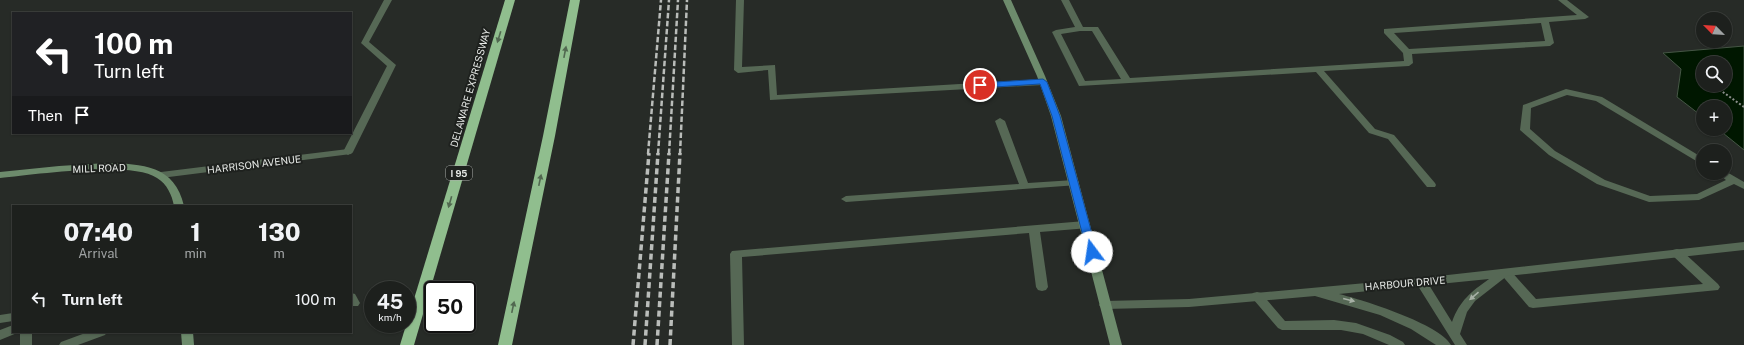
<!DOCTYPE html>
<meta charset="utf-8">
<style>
body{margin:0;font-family:"Public Sans",sans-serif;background:#252826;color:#f1f3f6;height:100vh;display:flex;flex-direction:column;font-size:15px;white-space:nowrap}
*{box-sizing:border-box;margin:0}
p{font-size:13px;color:#a0a3a4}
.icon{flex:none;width:22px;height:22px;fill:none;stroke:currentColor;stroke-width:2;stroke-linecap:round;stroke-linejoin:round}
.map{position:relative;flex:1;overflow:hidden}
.side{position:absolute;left:12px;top:205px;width:340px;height:128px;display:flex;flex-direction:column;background:#1d201d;border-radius:0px;box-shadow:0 1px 3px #0004,0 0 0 1px #3b3e3b}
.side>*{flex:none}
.hud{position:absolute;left:12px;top:12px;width:340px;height:122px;border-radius:0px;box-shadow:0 1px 3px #0004,0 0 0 1px #3b3e3b;background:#202124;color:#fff;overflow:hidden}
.needle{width:26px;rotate:294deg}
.fabs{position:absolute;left:1696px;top:12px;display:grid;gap:8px}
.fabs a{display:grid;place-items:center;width:36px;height:36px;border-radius:50%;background:#1d201d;box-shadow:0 1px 3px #0004,0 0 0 1px #3b3e3b;font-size:20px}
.speed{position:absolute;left:364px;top:281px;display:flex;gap:8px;font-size:20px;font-weight:700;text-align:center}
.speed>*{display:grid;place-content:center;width:52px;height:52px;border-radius:50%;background:#1d201d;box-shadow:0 1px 3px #0004,0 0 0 1px #3b3e3b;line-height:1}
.speed small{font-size:10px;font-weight:400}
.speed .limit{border:2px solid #111;border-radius:6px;background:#fff;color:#111}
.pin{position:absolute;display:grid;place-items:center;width:34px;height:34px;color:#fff;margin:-17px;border:2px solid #fff;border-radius:50%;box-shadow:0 1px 4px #0007}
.me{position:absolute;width:44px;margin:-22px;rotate:346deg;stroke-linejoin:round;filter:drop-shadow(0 0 3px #0008)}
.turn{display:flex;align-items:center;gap:14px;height:84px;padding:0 16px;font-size:18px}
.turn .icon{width:52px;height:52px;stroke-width:2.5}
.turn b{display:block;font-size:28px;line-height:34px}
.then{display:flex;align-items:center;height:38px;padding:0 16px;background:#0003;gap:8px;font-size:15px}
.eta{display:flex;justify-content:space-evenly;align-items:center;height:68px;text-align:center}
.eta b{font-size:24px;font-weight:800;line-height:28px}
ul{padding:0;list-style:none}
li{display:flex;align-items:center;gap:12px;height:52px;padding:0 16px}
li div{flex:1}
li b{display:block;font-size:15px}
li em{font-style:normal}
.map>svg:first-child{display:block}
.water{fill:#001700;stroke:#455645;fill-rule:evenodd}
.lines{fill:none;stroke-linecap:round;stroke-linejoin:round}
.path{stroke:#8d908d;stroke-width:2;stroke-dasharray:2 2;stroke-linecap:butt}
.lane{fill:#566855;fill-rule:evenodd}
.street{fill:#566855;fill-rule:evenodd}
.secondary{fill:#6d8b6c;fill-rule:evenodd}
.highway{fill:#90be8e;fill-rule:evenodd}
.rail-far1{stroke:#babdba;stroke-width:2.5;stroke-dasharray:5.5 2.5;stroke-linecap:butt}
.rail{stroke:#babdba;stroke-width:3.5;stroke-dasharray:6 3.5;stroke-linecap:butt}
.oneway{fill:#516850}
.oneway2{fill:#a6b0a5}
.route{fill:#1a73e8;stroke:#114b97}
.labels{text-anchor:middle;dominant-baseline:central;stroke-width:4;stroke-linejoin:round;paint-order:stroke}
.shield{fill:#1e211e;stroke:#abaeab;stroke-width:1}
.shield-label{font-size:9px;font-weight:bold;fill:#e7eae7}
.street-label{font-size:10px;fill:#e7eae7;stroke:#1e211e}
</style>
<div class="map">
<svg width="1744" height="345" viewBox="0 0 1744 345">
<rect width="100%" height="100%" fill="#272b27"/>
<path class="water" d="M 1744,46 L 1744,150 L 1718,129 L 1725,129 L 1725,107 L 1703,107 L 1703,117 L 1677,97 L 1681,69 L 1663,53 ZM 1703,63 L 1725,63 L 1725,85 L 1703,85 Z"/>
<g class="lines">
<path class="path" d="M 1713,85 L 1744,107"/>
<g class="lane">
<path d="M 384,0 L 392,0 L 369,42 L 396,65 L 353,152 L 348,155 L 343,152 L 387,66 L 361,43 Z"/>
<path d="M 736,0 L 744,0 L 742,67 L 775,65 L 777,95 L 1043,79 L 1047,82 L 1043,85 L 770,100 L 768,70 L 738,73 L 734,70 Z"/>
<path d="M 1061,0 L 1069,0 L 1083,27 L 1098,27 L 1130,78 L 1404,61 L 1403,53 L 1384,33 L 1384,29 L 1577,15 L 1558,0 L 1567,0 L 1589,17 L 1585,19 L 1549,22 L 1554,43 L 1550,46 L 1412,54 L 1413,63 L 1409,66 L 1324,71 L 1375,129 L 1394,135 L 1435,183 L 1436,185 L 1435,187 L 1427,187 L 1388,139 L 1369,133 L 1316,72 L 1079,86 L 1052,32 L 1056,30 L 1075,27 ZM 1541,23 L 1545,41 L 1409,49 L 1394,33 ZM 1080,31 L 1092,31 L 1121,79 L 1085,81 L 1061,34 Z"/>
<path d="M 1566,89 L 1602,97 L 1703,158 L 1703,165 L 1596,101 L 1567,95 L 1531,108 L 1530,129 L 1555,151 L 1605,180 L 1650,196 L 1697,194 L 1726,180 L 1717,173 L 1725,173 L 1725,171 L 1744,182 L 1744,189 L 1734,184 L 1699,200 L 1649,202 L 1597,184 L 1549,155 L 1520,130 L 1523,105 Z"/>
<path d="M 1000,118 L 1005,121 L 1028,183 L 1074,180 L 1078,181 L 1079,183 L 1078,185 L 846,202 L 841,199 L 846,196 L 1019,184 L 995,121 Z"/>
<path d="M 1085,221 L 1089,222 L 1090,225 L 1089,228 L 1040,232 L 1048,287 L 1046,290 L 1042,291 L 1038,290 L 1036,287 L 1029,233 L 742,257 L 744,345 L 732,345 L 730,254 L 732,251 Z"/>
<path d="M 1677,249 L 1681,250 L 1718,284 L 1720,287 L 1718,290 L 1533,308 L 1529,307 L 1499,272 L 1501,269 L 1509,269 L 1536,299 L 1703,284 L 1673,256 L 1672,253 L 1673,250 Z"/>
<path d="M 1257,292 L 1261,293 L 1285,321 L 1334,320 L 1356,323 L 1390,335 L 1403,342 L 1405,345 L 1389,345 L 1363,334 L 1341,330 L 1282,330 L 1278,328 L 1253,299 L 1251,296 L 1253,293 Z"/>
<path d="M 351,293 L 355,294 L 360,303 L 358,306 L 351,306 Z"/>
<path d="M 13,313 L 13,321 L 0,323 L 0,315 Z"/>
<path d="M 13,325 L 13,332 L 18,332 L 17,333 L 0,340 L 0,330 Z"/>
<rect x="20" y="332" width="12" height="13"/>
<path d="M 88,332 L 107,332 L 105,335 L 78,345 L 59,345 L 61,342 Z"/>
</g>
<g class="street">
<path d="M 348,149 L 353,152 L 351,154 L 161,178 L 156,175 L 161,172 Z"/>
<path d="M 1744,242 L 1744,250 L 1507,276 L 1475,301 L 1467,312 L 1460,334 L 1467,345 L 1455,345 L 1418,286 L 1339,294 C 1363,300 1440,324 1451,345 L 1436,345 L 1411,329 L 1380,315 L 1315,296 L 1189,307 L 1105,309 L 1101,308 L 1099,305 L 1101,302 L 1105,301 L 1189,299 L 1421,278 ZM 1489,279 C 1471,292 1460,300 1452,322 L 1429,285 Z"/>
</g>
<g class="secondary">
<path d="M 1003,0 L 1011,0 L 1045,76 L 1061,116 L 1122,345 L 1110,345 L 1051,116 L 1037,76 Z"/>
<path d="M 107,163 C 142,164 175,165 184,206 L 174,206 C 172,195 167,184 157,178 C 130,160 34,175 0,178 L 0,172 L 59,166 Z"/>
<path d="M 181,332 L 193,332 L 194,345 L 182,345 Z"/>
</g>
<g class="highway">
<path d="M 505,0 L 515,0 L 414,345 L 400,345 Z"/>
<path d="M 570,0 L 580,0 L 555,136 L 512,345 L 498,345 L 543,136 Z"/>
</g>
<g class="rail-far1">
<path d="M 648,154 L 661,0"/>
<path d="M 658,154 L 669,0"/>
<path d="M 669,154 L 678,0"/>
<path d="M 680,154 L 687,0"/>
</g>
<g class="rail">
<path d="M 633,345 L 649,153"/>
<path d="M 645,345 L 658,153"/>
<path d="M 657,345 L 669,153"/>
<path d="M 670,345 L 680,153"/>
</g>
</g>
<defs><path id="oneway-solid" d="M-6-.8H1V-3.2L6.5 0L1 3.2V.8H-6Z"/></defs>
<g class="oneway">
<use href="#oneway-solid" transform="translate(499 37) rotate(107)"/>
<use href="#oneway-solid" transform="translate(565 52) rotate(-79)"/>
<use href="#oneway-solid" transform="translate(540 180) rotate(-78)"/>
<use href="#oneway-solid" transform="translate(450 202) rotate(106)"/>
<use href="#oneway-solid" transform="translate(513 307) rotate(-78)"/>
</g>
<g class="oneway2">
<use href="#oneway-solid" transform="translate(1474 296) rotate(139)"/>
<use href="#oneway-solid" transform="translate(1349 300) rotate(14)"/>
</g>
<path class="route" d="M 1043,79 L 1047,82 L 1060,116 L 1097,252 L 1092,255 L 1087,252 L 1052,116 L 1040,84 L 980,88 L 976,85 L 980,83 Z"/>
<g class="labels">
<rect class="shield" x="446" y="166" width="26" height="14" rx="3"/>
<g class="shield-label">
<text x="459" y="173">I 95</text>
</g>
<g class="street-label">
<text transform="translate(470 88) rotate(-74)">DELAWARE EXPRESSWAY</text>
<text transform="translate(254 164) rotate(-7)">HARRISON AVENUE</text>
<text transform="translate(99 168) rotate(-2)">MILL ROAD</text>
<text transform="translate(1405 283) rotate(-5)">HARBOUR DRIVE</text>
</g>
</g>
</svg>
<div class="fabs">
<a><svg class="needle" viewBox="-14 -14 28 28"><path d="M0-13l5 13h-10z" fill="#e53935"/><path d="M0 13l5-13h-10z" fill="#a0a3a4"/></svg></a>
<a><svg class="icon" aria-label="search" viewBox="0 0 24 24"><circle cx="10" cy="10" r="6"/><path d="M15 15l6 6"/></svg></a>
<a>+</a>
<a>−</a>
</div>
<div class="speed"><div>45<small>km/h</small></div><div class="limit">50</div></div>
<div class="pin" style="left:980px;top:85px;background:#d93025"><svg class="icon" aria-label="arrive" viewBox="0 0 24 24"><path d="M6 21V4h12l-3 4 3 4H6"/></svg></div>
<svg class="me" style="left:1092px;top:252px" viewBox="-20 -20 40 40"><circle r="19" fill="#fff"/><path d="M0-13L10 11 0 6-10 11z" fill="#1a73e8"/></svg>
<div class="hud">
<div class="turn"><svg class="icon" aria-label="left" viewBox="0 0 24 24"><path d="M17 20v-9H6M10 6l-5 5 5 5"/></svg><div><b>100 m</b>Turn left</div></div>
<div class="then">Then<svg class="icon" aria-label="arrive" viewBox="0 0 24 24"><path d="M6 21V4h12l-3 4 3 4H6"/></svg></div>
</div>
<section class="side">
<div class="eta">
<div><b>07:40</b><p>Arrival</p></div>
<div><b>1</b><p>min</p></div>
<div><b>130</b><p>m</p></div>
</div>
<ul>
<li><svg class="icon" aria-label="left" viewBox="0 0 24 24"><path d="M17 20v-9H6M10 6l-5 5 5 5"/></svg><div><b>Turn left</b></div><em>100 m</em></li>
</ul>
</section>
</div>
